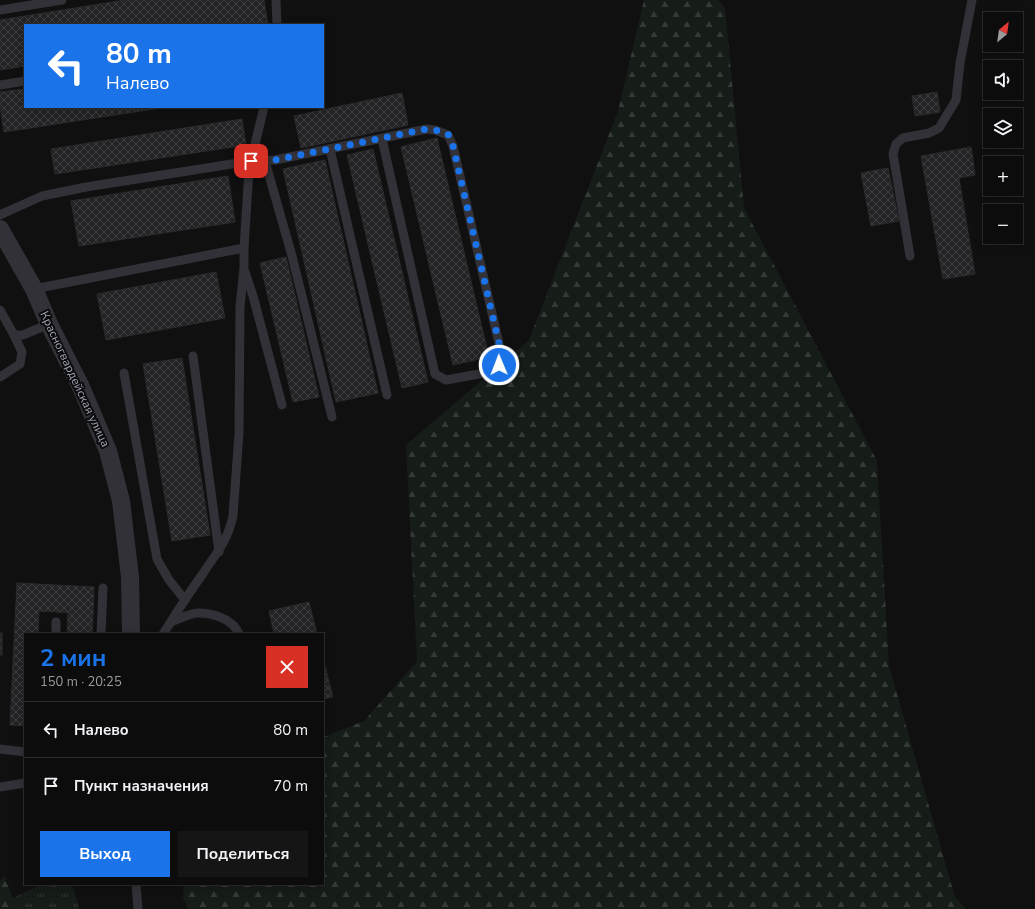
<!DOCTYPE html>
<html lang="ru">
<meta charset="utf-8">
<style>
body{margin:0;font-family:"Nunito Sans",sans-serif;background:#151516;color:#f1f3f6;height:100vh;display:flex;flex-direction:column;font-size:15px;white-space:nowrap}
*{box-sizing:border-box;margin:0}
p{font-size:13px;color:#9a9b9d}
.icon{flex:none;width:22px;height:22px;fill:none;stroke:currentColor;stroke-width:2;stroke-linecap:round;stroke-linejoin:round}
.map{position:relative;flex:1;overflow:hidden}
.side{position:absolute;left:24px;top:633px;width:300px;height:252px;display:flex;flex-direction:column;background:#0c0c0d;border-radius:0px;box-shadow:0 2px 10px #0003,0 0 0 1px #2c2c2e}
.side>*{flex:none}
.banner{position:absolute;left:24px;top:24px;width:300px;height:84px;border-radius:0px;box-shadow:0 2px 10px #0003,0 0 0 1px #2c2c2e;background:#1a73e8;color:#fff;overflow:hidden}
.needle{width:26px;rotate:29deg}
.tools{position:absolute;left:983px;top:12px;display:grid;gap:8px}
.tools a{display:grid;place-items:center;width:40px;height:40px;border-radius:0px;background:#0c0c0d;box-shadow:0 2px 10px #0003,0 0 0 1px #2c2c2e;font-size:20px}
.pin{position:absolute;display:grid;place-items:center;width:34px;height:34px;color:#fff;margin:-17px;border-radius:8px;box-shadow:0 2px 6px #0006}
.me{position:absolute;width:44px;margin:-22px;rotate:359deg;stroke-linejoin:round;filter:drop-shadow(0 0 3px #0008)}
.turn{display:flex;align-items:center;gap:14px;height:84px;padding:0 16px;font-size:18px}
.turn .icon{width:52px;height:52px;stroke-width:2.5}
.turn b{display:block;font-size:28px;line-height:34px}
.round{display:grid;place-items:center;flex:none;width:42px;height:42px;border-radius:0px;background:#151516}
.headline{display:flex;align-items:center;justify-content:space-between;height:68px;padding:0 16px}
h1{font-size:24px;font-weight:700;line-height:30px;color:#1a73e8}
.action{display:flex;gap:8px;margin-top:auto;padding:8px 16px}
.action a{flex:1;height:46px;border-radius:0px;background:#1a73e8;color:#fff;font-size:16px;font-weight:700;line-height:46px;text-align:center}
.action a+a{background:#151516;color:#f1f3f6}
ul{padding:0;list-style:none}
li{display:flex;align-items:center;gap:12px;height:56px;padding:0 16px;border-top:1px solid #2c2c2e}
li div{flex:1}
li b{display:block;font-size:15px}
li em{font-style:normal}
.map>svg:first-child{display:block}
.grass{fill:url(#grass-tufts)}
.forest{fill:url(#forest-firs)}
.building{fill:url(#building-cross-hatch);stroke:#2a2a2d}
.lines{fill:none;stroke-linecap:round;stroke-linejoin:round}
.lane{stroke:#313137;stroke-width:9}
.street{stroke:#313137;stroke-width:18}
.route{stroke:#1a73e8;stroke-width:7;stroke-dasharray:0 12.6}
.labels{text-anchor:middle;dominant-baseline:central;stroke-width:4;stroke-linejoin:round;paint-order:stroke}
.street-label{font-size:12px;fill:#a0a3b3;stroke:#0b0b0c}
</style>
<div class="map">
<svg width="1035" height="909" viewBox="0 0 1035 909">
<defs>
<pattern id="grass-tufts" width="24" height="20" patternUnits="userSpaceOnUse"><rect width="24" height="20" fill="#161c18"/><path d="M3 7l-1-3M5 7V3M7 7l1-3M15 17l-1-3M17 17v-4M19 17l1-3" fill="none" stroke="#353a37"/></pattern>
<pattern id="forest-firs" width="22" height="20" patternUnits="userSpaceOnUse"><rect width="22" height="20" fill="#161c18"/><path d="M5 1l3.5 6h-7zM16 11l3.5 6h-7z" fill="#353a37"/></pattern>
<pattern id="building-cross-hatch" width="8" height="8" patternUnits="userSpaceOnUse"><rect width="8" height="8" fill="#232325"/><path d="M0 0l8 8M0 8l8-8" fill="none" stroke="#404042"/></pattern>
</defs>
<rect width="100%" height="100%" fill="#101011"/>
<path class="grass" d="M 41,884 L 72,884 L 79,909 L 0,909 L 0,905 Z"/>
<g class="forest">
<path d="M 644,0 L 718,0 L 725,8 L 744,208 L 877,461 L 889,666 L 955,897 L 966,909 L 188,909 L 183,897 L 184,884 L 323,884 L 323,737 L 364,721 L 417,661 L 406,445 L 529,340 L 618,111 Z"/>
<path d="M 4,876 L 17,909 L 0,909 L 0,881 Z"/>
</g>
<g class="building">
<path d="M 125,0 L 264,0 L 268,25 L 25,25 L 25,66 L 0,70 L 0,20 Z"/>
<path d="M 25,89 L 25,107 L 167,107 L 4,132 L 0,106 L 0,92 Z"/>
<path d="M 937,92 L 940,112 L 915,116 L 912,96 Z"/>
<path d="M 402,93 L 408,125 L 301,148 L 294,116 Z"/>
<path d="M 242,119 L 246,145 L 55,174 L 51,149 Z"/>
<path d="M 437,138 L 489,357 L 453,365 L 401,147 Z"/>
<path d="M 971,147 L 975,175 L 959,178 L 975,274 L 943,279 L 921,156 Z"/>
<path d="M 373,149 L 428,382 L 402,388 L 347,155 Z"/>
<path d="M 325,160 L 378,393 L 336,402 L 283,169 Z"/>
<path d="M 888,168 L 899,221 L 871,226 L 861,173 Z"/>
<path d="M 228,176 L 235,222 L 79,246 L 71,201 Z"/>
<path d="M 286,257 L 319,397 L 293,402 L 260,263 Z"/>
<path d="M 216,272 L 225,318 L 106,340 L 97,294 Z"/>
<path d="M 182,358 L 210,535 L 172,541 L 143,364 Z"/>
<path d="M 17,583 L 94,587 L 93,614 L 39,611 L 38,634 L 25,634 L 25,726 L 10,725 Z"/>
<path d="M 309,602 L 317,634 L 274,634 L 269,611 Z"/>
<path d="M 68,613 L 93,614 L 92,634 L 67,634 Z"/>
<rect x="0" y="633" width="2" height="22"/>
<path d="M 323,658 L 333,697 L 323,699 Z"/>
</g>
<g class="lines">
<g class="lane">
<path d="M 276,0 L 277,25"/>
<path d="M 0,10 L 62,0"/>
<path d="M 0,85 L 25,81"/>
<path d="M 330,149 L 387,395"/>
<path d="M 265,161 L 292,256 L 332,417"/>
<path d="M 0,215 L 42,196 L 86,187 L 251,161 L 275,160 L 427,129 L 435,130 L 448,135 L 453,146 L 501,352 L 499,365 L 484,373 L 446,380 L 435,374 L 382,139"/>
<path d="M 910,256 L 893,154 L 896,144 L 903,138 L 929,133 L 939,128 L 956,100 L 960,63 L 972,0"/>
<path d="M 245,272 L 253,296 L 282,405"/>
<path d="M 34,289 L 244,248"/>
<path d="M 0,310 L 14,335 L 23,335 L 49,324"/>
<path d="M 193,356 L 219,552"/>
<path d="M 124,373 L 157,559 L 169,580 L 185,600"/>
<path d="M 0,377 L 20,364 L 22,352 L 14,335"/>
<path d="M 171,622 C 179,619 190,613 198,613 C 213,613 233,619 239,634"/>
<path d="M 56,634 L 56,622"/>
<path d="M 101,634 L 103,588"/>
<path d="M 163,634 C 176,614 188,594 202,575 C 216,553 227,543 233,516 L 239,433 L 240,307 L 244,268 L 244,248 L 249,169 L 264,107"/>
<path d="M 0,749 L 25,752"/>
<path d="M 0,787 L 25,783"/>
<path d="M 136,884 L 138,909"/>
</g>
<path class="street" d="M 0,229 L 34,289 L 49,324 L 81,387 L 108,451 L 121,501 L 130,577 L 131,634"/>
</g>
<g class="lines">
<path class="route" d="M 251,161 L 275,160 L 427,129 L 435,130 L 448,134 L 453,146 L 501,352 L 499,365"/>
</g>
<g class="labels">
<g class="street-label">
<text transform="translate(75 379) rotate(65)">Красногвардейская улица</text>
</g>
</g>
</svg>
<div class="tools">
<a><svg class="needle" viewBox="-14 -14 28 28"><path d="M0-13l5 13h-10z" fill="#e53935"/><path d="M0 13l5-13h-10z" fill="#9a9b9d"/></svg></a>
<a><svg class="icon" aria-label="sound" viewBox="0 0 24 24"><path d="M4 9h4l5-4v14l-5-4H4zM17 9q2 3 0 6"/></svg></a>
<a><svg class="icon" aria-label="layers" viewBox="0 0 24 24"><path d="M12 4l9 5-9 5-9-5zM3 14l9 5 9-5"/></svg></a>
<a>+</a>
<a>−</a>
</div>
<div class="pin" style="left:251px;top:161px;background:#d93025"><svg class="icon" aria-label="arrive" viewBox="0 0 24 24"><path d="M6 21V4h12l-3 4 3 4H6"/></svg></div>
<svg class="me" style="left:499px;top:365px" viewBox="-20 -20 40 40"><circle r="17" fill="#1a73e8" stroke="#fff" stroke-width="3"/><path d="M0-11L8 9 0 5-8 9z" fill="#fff"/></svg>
<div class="banner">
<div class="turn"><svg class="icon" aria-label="left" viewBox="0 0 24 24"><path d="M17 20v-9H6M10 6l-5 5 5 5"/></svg><div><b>80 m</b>Налево</div></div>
</div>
<section class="side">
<div class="headline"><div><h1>2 мин</h1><p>150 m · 20:25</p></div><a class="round" style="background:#d93025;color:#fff"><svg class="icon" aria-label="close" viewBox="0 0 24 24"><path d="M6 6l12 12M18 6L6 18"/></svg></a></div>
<ul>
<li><svg class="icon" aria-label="left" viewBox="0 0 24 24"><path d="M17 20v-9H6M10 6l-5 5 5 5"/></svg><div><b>Налево</b></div><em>80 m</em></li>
<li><svg class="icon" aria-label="arrive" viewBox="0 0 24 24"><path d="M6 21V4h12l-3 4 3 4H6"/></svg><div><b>Пункт назначения</b></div><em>70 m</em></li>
</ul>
<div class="action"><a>Выход</a><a>Поделиться</a></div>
</section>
</div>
